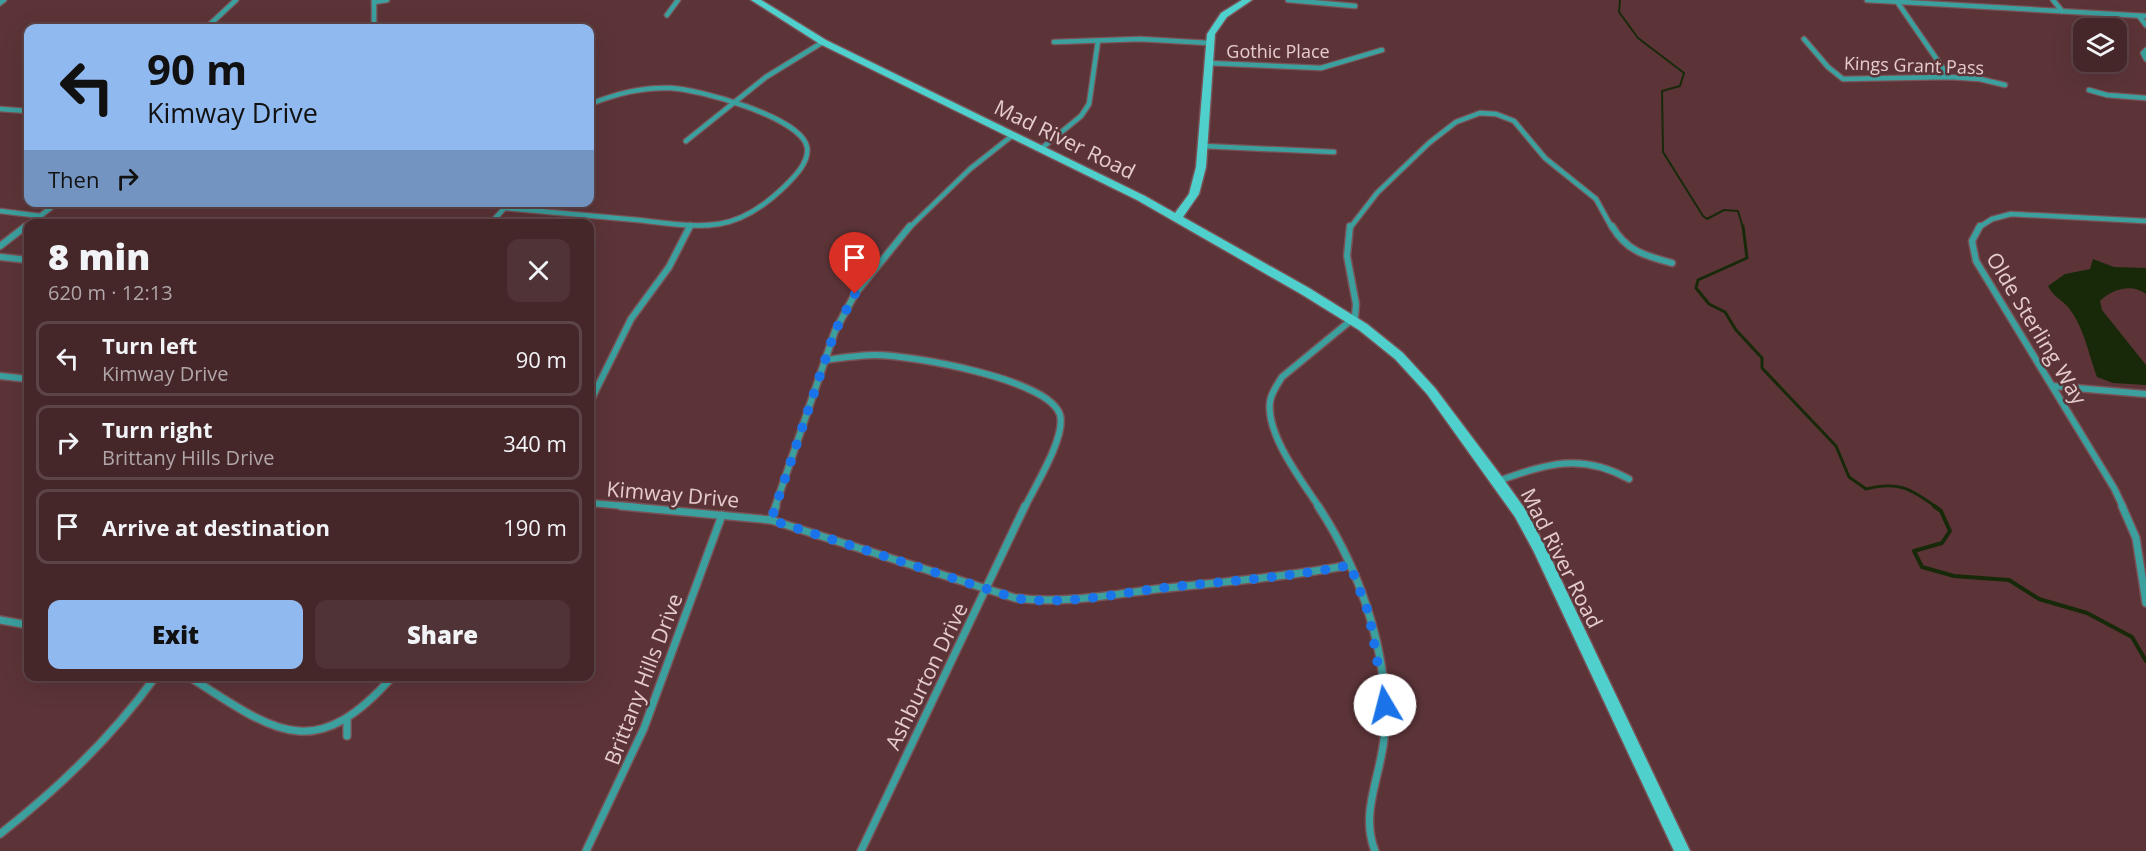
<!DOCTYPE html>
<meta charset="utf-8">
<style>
body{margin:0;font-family:"Open Sans",sans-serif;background:#4f3336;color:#f1f3f6;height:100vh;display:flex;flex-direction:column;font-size:22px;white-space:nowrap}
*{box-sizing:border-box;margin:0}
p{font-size:20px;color:#b0a5a8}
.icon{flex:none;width:33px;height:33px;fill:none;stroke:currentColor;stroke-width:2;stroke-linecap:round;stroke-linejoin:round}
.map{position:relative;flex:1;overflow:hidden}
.drawer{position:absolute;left:24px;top:219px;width:570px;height:462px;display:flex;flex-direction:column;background:#45272a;border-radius:12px;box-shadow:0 6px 24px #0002,0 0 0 2px #5d4447}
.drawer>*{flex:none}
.hud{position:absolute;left:24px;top:24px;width:570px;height:183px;border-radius:12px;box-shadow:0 6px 24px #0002,0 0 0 2px #5d4447;background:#90b9f0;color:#111;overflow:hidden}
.tools{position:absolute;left:2073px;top:18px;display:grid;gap:12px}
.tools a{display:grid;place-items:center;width:54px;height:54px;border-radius:12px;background:#45272a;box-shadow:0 6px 24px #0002,0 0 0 2px #5d4447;font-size:30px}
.pin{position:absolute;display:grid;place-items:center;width:51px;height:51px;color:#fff;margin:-62px -26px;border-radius:50% 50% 50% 0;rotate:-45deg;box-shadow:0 0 6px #0007}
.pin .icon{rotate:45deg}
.me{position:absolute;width:66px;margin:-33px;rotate:352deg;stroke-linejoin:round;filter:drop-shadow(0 0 4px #0008)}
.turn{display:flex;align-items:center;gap:21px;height:126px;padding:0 24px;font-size:27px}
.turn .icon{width:78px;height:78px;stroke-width:2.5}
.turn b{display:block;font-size:42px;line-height:51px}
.then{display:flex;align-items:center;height:57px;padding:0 24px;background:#0003;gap:12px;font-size:22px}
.round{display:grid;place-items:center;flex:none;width:63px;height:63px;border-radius:12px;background:#4f3336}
.overview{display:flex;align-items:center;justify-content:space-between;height:102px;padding:0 24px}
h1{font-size:36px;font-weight:800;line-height:45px}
.primary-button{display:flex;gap:12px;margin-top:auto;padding:12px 24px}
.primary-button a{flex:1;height:69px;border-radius:12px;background:#90b9f0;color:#111;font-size:24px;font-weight:800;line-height:69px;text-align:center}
.primary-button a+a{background:#4f3336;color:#f1f3f6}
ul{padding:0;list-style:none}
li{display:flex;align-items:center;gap:18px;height:75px;margin:0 12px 9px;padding:0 12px;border:3px solid #5d4447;border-radius:12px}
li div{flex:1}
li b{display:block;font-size:22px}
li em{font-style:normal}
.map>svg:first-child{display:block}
.water{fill:#182909}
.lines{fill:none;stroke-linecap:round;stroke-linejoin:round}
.stream-far2{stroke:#182909;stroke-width:2}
.stream-far1{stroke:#182909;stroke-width:3}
.stream{stroke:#182909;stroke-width:4}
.street-far2-casing{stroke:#785256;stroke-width:7}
.street-far1-casing{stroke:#785256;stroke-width:9}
.street-casing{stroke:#785256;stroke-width:10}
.secondary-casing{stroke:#785256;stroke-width:3}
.street-far2{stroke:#3ba09e;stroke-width:4.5}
.street-far1{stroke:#3ba09e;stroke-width:6}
.street{stroke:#3ba09e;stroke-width:7}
.secondary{fill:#50d0cd;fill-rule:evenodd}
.route{stroke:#1a73e8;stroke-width:10;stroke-dasharray:0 18}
.labels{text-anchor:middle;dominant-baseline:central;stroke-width:5;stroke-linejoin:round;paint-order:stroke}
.far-street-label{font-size:18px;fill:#e6ccce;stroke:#5c3438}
.street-label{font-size:21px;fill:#e6ccce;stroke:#5c3438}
</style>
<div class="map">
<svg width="2146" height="851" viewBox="0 0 2146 851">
<rect width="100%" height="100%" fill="#5c3438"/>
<path class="water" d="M 2093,259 L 2114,267 L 2146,268 L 2146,294 C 2132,283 2112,289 2100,301 L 2102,310 L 2146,365 L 2146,385 L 2113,383 L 2097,377 C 2089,355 2083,324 2067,306 C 2059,298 2054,297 2048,286 L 2065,274 L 2090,269 Z"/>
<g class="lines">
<path class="stream-far2" d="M 1620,0 L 1619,12 L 1638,38 L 1684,73 L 1680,86 L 1662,91 L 1663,152 L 1703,216 L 1707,219 L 1724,210 L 1738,211 L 1743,228"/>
<path class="stream-far1" d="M 1743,226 L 1747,258 L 1698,280 L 1696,288 L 1709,304 L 1725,312 L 1736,330 L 1762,358 L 1762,368 L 1836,446 L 1849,477 L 1866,489 C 1898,481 1910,488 1936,507"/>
<path class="stream" d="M 1934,506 L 1941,511 L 1950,531 L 1942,543 L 1914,551 L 1922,567 L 1954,576 L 2009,580 L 2039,599 L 2087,613 L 2132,637 L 2146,661"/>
<g class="street-far2-casing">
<g id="street-far2">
<path d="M 374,0 L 374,28"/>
<path d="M 1288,0 L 1355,6"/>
<path d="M 1867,0 L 2146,16"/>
<path d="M 2053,0 L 2062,11"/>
<path d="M 374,2 L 387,0"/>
<path d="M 0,3 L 4,0"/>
<path d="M 1898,3 L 1949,77"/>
<path d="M 667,15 L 678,0"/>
<path d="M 2139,16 L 2146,25"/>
<path d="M 206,28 L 236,0"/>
<path d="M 1804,39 L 1828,67 L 1843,79 L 1949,77 L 1980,79 L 2005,85"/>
<path d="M 1054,42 L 1140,39 L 1209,43"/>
<path d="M 2146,50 L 2143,53 L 2146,59"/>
<path d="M 1207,63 L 1321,68 L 1382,50"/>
<path d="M 2089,90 L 2107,95 L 2146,98"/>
<path d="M 0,109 L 28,111"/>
<path d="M 686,141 L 766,77 L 823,42"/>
<path d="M 1203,146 L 1334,152"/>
<path d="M 1042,148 L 1081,116 L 1089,104 L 1098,41"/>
<path d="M 506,208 C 550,212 594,216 638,220 C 664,223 693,228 719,224 C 744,220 764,206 782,189 C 792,179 810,163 807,147 C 801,117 698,89 670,88 C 641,87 616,94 590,104"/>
<path d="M 0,211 L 41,216"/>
<path d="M 30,224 L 58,202"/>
<path d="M 490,224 L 510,202"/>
<path d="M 24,228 L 28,225"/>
<path d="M 690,228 L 691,225"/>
<path d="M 909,228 L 970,169 L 1013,135"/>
<path d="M 1350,228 L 1377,193 L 1429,143 L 1456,122 L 1480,113 L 1496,114 L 1514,121 L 1545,158 L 1596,199 L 1612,228"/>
<path d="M 1978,228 L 1992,219 L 2011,214 L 2146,221"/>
</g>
</g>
<g class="street-far1-casing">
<g id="street-far1">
<path d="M 1612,226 C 1626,251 1646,256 1672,263"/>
<path d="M 1980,226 L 1972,241 L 1976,261 L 2114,488 L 2123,507"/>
<path d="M 0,246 L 26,226"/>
<path d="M 0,257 L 28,260"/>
<path d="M 825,360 C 841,358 859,355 875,355 C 910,355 1050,379 1060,415 C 1066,437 1035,486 1025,507"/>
<path d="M 0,376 L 28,379"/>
<path d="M 2053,386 L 2146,394"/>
<path d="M 590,402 L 631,319 L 669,267 L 690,226"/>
<path d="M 1498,481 C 1547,464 1581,452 1629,479"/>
<path d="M 590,503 L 637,507"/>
<path d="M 775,507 L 835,331 L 855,294 L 910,226"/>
<path d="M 1319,507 C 1302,481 1266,435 1270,402 C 1271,393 1277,385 1282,377 L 1355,317 L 1356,304 L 1347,256 L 1350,226"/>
</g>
</g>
<g class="street-casing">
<g id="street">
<path d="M 621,506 L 771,520 L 1015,598 C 1063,604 1110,595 1157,589 C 1222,582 1286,577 1350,565"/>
<path d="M 1318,506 C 1361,571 1392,661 1384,739 C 1380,778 1360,813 1375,851"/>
<path d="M 2122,506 L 2136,538 L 2146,603"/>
<path d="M 771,520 L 776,506"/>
<path d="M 0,620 L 28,625"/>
<path d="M 188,676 C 273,730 313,767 393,676"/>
<path d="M 347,719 L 347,736"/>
<path d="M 0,834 C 59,788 112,737 156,676"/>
<path d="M 586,851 L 644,728 L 722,515"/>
<path d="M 861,851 L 1025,506"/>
</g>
</g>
<g class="secondary-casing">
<path id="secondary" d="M 751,0 L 761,0 L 826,40 L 1145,196 L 1175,213 L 1189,194 L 1196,167 L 1207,34 L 1221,13 L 1242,0 L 1252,0 L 1227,17 L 1215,34 L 1206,167 L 1199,194 L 1183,217 L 1309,288 L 1367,324 L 1403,353 L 1435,388 L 1502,477 L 1525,509 L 1547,550 L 1690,851 L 1674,851 L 1534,552 L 1515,517 L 1427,394 L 1395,359 L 1359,330 L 1301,294 L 1137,200 L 820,44 Z"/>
</g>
<use href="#street-far2" class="street-far2"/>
<use href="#street-far1" class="street-far1"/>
<use href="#street" class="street"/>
<use href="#secondary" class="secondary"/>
</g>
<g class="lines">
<path class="route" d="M 855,294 L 835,331 L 771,520 L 1015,598 C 1063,606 1115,594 1162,588 C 1225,581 1288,578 1350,565 L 1369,614 L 1385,705"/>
</g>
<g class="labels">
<g class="far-street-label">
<text x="1278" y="51">Gothic Place</text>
<text transform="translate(1914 65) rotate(2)">Kings Grant Pass</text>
</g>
<g class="street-label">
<text transform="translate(1065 139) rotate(26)">Mad River Road</text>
<text transform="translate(2037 328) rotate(59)">Olde Sterling Way</text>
<text transform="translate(673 494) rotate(5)">Kimway Drive</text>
<text transform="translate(1562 558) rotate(63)">Mad River Road</text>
<text transform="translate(926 676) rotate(-64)">Ashburton Drive</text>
<text transform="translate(643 679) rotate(-69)">Brittany Hills Drive</text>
</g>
</g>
</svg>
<div class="tools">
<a><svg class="icon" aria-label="layers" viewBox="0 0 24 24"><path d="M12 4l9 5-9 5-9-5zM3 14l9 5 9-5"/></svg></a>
</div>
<div class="pin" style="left:855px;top:294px;background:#d93025"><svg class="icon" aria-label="arrive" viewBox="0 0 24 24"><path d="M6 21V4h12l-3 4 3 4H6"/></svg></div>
<svg class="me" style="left:1385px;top:705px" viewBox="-20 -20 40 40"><circle r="19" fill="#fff"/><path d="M0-13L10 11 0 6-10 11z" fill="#1a73e8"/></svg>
<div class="hud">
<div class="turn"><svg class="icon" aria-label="left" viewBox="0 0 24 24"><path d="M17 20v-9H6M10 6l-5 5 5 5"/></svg><div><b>90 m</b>Kimway Drive</div></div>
<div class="then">Then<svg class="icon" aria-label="right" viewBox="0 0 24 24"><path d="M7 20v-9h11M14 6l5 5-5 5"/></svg></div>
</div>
<section class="drawer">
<div class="overview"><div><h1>8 min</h1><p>620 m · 12:13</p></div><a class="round"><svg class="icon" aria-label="close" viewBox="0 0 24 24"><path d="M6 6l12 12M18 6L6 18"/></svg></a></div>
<ul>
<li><svg class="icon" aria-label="left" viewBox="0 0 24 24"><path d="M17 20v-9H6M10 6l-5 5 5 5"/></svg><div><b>Turn left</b><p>Kimway Drive</p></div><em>90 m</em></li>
<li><svg class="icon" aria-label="right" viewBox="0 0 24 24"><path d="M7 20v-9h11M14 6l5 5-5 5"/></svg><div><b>Turn right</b><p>Brittany Hills Drive</p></div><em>340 m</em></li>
<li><svg class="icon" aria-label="arrive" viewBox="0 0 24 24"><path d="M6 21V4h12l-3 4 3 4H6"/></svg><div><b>Arrive at destination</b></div><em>190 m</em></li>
</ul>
<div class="primary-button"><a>Exit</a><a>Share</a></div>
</section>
</div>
